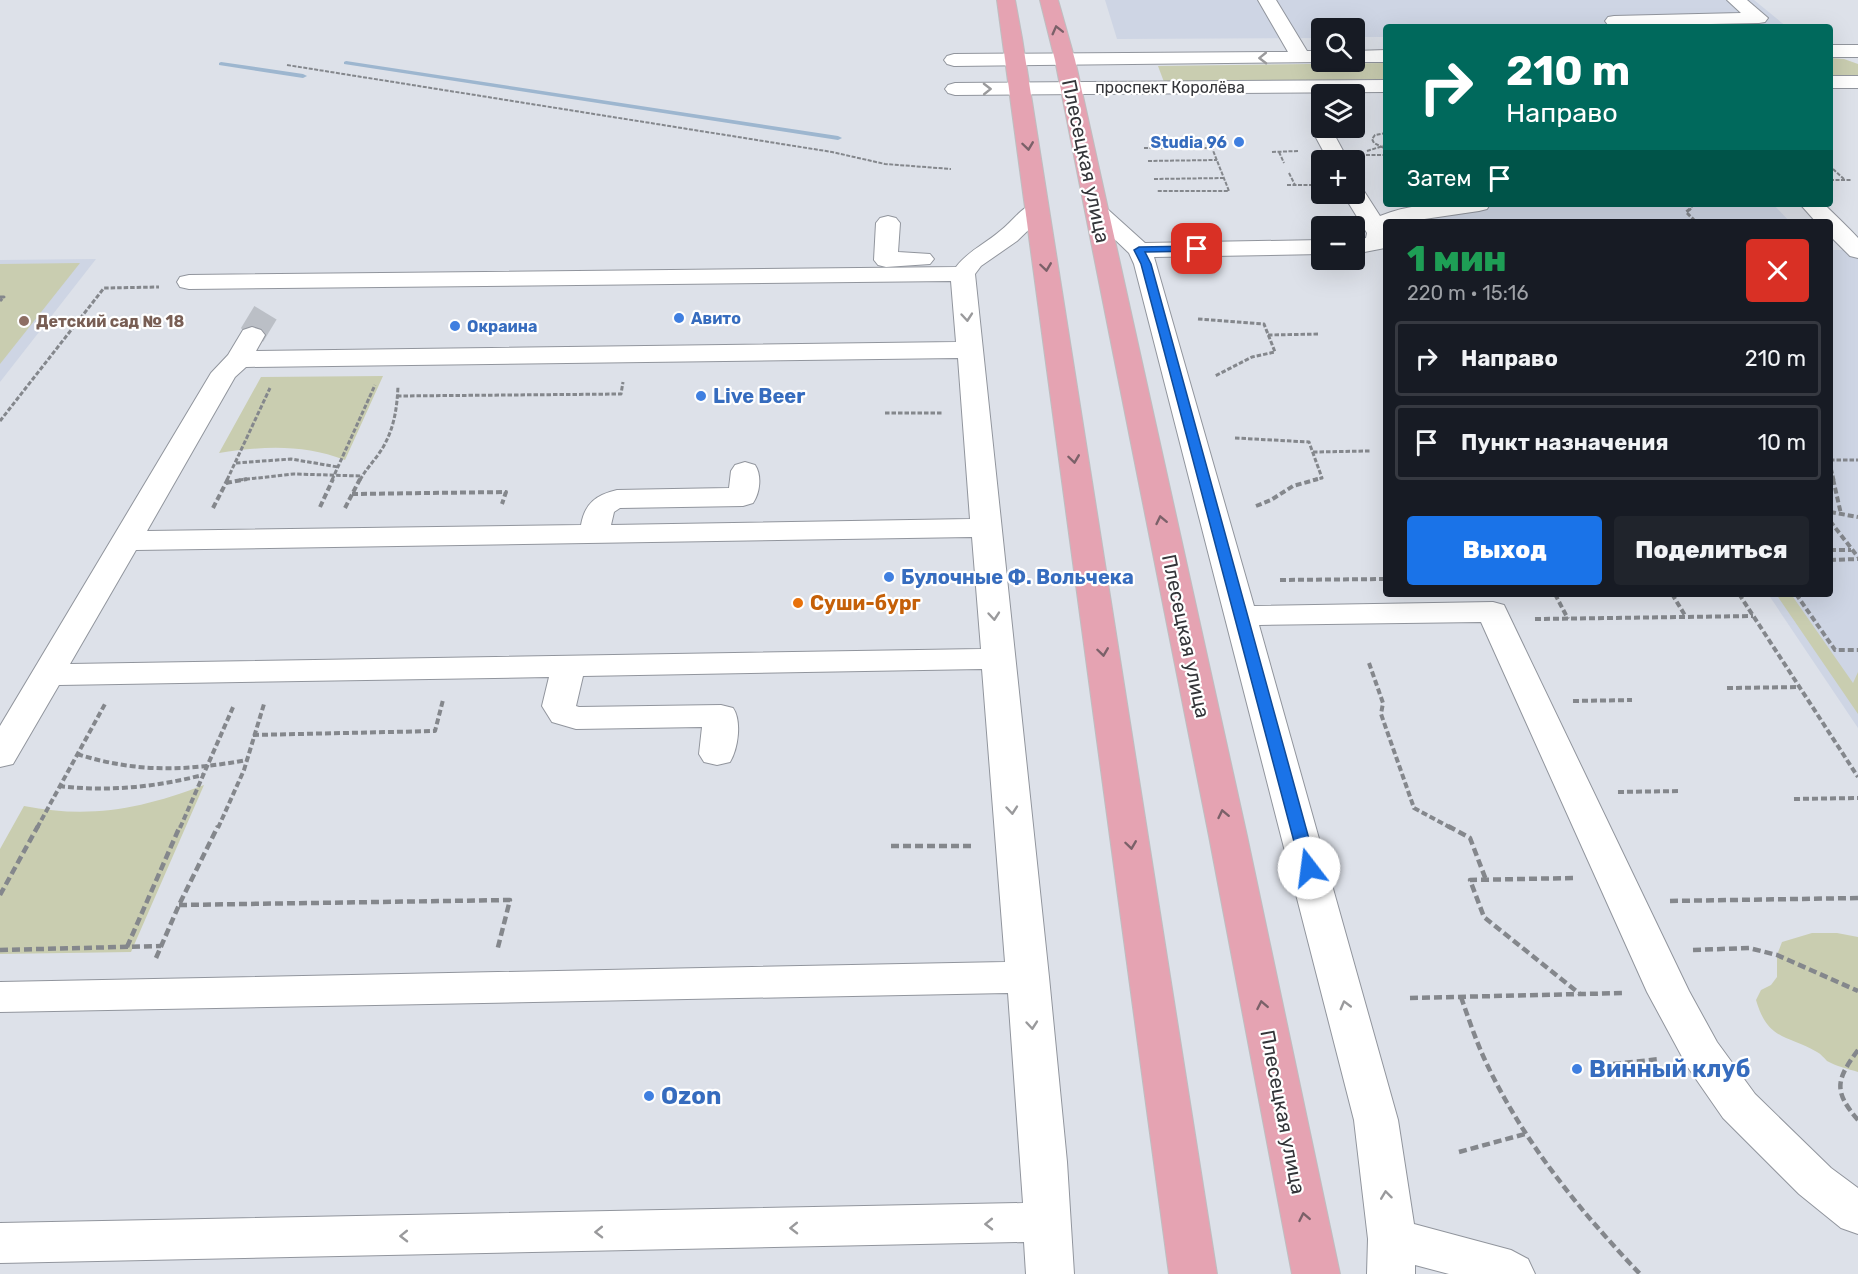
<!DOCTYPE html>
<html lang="ru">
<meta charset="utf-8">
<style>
body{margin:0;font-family:Rubik,sans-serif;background:#20242c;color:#f1f3f6;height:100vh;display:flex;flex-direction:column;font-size:22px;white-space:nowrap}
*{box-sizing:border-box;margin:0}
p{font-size:20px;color:#9ea1a6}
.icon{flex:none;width:33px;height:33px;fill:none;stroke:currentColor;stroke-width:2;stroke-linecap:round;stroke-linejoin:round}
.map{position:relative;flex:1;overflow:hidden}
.sheet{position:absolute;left:1383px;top:219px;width:450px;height:378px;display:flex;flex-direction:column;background:#171b24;border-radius:6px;box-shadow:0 6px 24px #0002}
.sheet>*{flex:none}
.hud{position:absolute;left:1383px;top:24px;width:450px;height:183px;border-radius:6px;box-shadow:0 6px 24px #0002;background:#00695c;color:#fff;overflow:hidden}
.fabs{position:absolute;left:1311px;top:18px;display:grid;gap:12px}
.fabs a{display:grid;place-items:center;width:54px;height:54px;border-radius:6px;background:#171b24;box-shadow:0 6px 24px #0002;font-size:30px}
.pin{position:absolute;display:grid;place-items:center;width:51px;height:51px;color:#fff;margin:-26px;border-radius:12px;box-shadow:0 3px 9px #0006}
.me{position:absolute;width:66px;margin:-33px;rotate:345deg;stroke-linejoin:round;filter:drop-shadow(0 0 4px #0008)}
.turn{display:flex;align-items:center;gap:21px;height:126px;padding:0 24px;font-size:27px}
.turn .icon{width:78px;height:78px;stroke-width:2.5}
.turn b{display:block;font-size:42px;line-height:51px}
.then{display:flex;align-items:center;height:57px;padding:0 24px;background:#0003;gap:12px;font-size:22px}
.round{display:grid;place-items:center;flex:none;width:63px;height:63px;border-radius:6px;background:#20242c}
.summary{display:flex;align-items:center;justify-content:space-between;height:102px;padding:0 24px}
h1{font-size:36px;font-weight:800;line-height:45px;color:#1e9e55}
.cta{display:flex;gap:12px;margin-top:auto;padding:12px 24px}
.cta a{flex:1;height:69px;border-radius:6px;background:#1a73e8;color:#fff;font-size:24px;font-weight:800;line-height:69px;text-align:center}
.cta a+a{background:#20242c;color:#f1f3f6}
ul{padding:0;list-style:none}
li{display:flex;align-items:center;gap:18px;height:75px;margin:0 12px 9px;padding:0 12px;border:3px solid #363941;border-radius:6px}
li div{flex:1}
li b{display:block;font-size:22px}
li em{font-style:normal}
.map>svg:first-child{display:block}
.built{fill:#ced5e4}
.green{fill:#c9cdb0}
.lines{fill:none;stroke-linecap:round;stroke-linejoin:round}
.stream{fill:#9db6cf;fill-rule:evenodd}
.minor-tunnel{stroke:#bbbfc6;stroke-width:26;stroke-dasharray:26 13;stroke-linecap:butt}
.minor-casing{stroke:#91959d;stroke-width:2}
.major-casing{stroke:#bebec0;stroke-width:2}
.path-far3{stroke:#84878c;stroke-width:2;stroke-dasharray:4 1.5;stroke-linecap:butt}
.path-far2{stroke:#84878c;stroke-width:3;stroke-dasharray:4.5 2;stroke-linecap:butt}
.path-far1{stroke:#84878c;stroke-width:4;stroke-dasharray:6 3;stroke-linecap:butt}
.path{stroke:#84878c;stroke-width:4.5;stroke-dasharray:8 4;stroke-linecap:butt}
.minor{fill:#fff;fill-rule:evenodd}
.major{fill:#e5a3b2;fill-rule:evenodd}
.oneway{stroke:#7b6169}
.oneway2{stroke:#9a9a9c}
.route{fill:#1a73e8;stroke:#114b97;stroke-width:1.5}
.shop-dot{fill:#3f7fe0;stroke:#fff;stroke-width:2}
.education-dot{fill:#8d6e63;stroke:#fff;stroke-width:2}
.food-dot{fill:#e8710a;stroke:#fff;stroke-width:2}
.labels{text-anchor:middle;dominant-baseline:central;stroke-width:4.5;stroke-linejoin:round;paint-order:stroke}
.far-street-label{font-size:16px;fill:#343539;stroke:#fff}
.far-shop-label{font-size:16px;font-weight:bold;fill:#366cbe;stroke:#fff;text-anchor:start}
.far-education-label{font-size:16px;font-weight:bold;fill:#785e54;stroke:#fff;text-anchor:start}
.street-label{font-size:20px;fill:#343539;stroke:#fff}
.shop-label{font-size:20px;font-weight:bold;fill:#366cbe;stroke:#fff;text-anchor:start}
.food-label{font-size:20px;font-weight:bold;fill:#c56008;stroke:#fff;text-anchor:start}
.near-shop-label{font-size:24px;font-weight:bold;fill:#366cbe;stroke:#fff;text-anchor:start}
</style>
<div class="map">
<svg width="1858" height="1274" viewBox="0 0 1858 1274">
<rect width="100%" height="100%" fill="#dde1e9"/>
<g class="built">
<path d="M 1105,0 L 1754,0 L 1787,27 L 1386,27 L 1386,37 L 1355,37 L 1354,28 L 1322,28 L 1321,38 L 1117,39 Z"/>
<path d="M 1401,204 L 1773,204 L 1790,222 L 1411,222 Z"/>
<path d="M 1830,250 L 1858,250 L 1858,728 L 1768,594 L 1830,594 Z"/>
<path d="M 96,259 L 0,382 L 0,260 Z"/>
</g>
<g class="green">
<path d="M 1830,58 L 1844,59 L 1858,64 L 1858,75 L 1830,76 Z"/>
<path d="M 1386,63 L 1386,81 L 1164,82 L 1158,66 Z"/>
<path d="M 80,263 L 0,364 L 0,264 Z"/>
<path d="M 383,376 L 345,460 C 303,444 263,446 219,453 L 261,377 Z"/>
<path d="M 1776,594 L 1791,594 L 1853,683 L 1858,672 L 1858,714 Z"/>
<path d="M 204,785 L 131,952 L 0,954 L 0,849 L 24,806 C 90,819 141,809 204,785 Z"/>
<path d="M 1812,933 L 1837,933 L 1858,937 L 1858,1072 C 1848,1069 1836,1066 1827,1061 C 1824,1058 1821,1054 1817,1052 C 1786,1034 1768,1041 1756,1000 L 1761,990 L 1771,985 L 1777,977 L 1777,955 L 1782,942 Z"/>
</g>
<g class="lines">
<g class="stream">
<path d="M 346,61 L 838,136 L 842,138 L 838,140 L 344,64 L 344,62 Z"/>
<path d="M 221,62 L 303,74 L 307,76 L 303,78 L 219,65 L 219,63 Z"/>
</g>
<path class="minor-tunnel" d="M 252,335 L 269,307"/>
<g class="minor-casing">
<g id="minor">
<path d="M 1258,0 L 1276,0 L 1307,51 L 1322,51 L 1322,62 L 1327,62 L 954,66 L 947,64 L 944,60 L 947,56 L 954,54 L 1288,52 Z"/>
<path d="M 1727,0 L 1747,0 L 1768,18 L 1765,22 L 1759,23 L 1614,26 L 1608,25 L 1605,21 L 1608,17 L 1614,16 L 1741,13 Z"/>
<rect x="1830" y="45" width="28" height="12"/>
<path d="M 1386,50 L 1386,62 L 1349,62 L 1354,62 L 1354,51 Z"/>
<rect x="1830" y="76" width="28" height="12"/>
<path d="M 1386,80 L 1386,92 L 955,95 L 948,93 L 945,89 L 948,85 L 955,83 Z"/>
<path d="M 1322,124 L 1322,128 L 1339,128 L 1334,134 L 1348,160 L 1328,160 L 1313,132 Z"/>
<path d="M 1354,186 L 1362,188 L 1380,216 C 1416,201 1452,204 1490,204 L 1487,209 L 1479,211 L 1404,222 L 1386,222 L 1385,248 L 1354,254 L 1354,240 L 1366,238 L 1367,233 L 1343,194 L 1354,194 Z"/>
<path d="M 1037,202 L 1045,204 L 1048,209 L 1045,214 L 1017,241 L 981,266 L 975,274 L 1049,977 L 1067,1162 L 1074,1274 L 1026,1274 L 1024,1242 L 0,1263 L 0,1223 L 1023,1203 L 1008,993 L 0,1012 L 0,982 L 1005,962 L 982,669 L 583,676 L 576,706 L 579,707 L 721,705 L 733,708 C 742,721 738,749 730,762 L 717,765 L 704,762 L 699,754 L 702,727 L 576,729 L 552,722 L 542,706 L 549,677 L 59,685 L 13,764 L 0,767 L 0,726 L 211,373 L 228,355 L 243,330 L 252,327 L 261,330 L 265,335 L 256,351 L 956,342 L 951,281 L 189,289 L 180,287 L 177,282 L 180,277 L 189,275 L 956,267 C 968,251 985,244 1000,231 C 1012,222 1022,206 1037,202 ZM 958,358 L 970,519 L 611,525 L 614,512 L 620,508 L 743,506 L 753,503 C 760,493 762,475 755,465 L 745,462 L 735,465 L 731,471 L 729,488 L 617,490 C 596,495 585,503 581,525 L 147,531 L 235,377 L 246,367 ZM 972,537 L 981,649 L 70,664 L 136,550 Z"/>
<path d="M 1096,204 L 1104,206 L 1145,243 L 1322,240 L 1322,254 L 1154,257 L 1254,606 L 1493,602 L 1504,605 L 1689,991 L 1717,1042 L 1755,1094 L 1831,1168 L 1858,1188 L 1858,1234 L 1841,1228 L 1799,1194 L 1723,1118 L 1687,1066 L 1647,992 L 1481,622 L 1259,625 L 1398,1120 L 1414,1224 L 1511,1250 L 1528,1259 L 1535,1274 L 1449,1274 L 1415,1265 L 1415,1274 L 1367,1274 L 1368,1239 L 1354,1120 L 1134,264 L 1129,253 L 1085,211 L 1088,206 Z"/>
<path d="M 1800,204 L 1824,204 C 1837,217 1846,225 1858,238 L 1858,258 L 1850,256 L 1830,236 L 1830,222 L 1816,222 Z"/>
<path d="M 888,216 L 896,218 L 900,223 L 898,252 L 930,254 L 934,259 L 930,264 L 886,267 L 878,265 L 874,260 L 876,223 L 880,218 Z"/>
</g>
</g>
<g class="major-casing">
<g id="major">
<path d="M 997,0 L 1015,0 L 1022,38 L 1217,1274 L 1169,1274 Z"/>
<path d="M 1040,0 L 1058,0 L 1075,60 L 1247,836 L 1340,1274 L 1292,1274 L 1209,836 L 1055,60 Z"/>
</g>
</g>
<g class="path-far3">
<path d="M 287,65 L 832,152 L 885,164 L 951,169"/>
<path d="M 1386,133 L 1375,135 L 1372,139 L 1374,143 L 1386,149"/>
<path d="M 1144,148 L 1212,148 L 1229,191 L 1157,191"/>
<path d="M 1367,151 L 1386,145"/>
<path d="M 1272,152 L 1298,151"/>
<path d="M 1279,152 L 1284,163"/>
<path d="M 1366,155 L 1386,155"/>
<path d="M 1148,161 L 1217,160"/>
<path d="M 1833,169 L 1844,179"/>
<path d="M 1289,173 L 1295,185"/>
<path d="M 1154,179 L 1224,178"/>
<path d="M 1830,180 L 1852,180"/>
<path d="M 1287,185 L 1322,185"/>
<path d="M 1688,211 L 1692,208 L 1692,204"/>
</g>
<g class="path-far2">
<path d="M 1690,209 L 1686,212 L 1696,222"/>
<path d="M 0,297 L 4,297 L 0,301"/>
<path d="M 1198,319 L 1264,324 L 1275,352 L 1252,357 L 1215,376"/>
<path d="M 1268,335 L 1320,334"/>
<path d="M 397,396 L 621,394 L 623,382"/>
<path d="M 885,413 L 942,413"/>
<path d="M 0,421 L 104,288 L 159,287"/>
<path d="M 1235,438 L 1309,442 L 1322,478 L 1312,480"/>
<path d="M 1313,452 L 1370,451"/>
<path d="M 1830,460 L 1858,460"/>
<path d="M 236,463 L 291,459 L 338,467"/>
<path d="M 1830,463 L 1834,480"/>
<path d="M 227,480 L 270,388"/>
<path d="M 239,480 L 294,474 L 361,476"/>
<path d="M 332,480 L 375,385"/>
<path d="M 360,480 C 366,469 375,460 382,449 C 394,429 397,409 398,386"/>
</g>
<g class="path-far1">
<path d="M 1833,479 L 1841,514"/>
<path d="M 226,483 L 247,479"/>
<path d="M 352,494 L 506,492 L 502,504"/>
<path d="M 1256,506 L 1271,500 L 1293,486 L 1318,479"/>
<path d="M 320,507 L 333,479"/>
<path d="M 213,508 L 228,479"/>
<path d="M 345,508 L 360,479"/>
<path d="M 1830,512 L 1858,517"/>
<path d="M 1830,521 L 1858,557"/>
<path d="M 1830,550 L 1851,550"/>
<path d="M 1830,560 L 1858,559"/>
<path d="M 1280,580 L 1386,579"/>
<path d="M 1555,594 L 1568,619"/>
<path d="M 1672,594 L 1686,617"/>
<path d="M 1739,594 L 1858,777"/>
<path d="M 1796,594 L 1835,650 L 1858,650"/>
<path d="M 1535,619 L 1753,616"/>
<path d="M 1369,663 L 1383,703 L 1381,714 L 1414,808 L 1451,828"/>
<path d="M 1727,688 L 1800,687"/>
<path d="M 1573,701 L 1632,700"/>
<path d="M 253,735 L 435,731 L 443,700"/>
<path d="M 77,754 C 137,773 186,771 247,760"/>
<path d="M 59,786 C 109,792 155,787 203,775"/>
<path d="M 1618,792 L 1680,791"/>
<path d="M 1794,799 L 1858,798"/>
<path d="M 37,828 L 105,704"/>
<path d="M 180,828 L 234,705"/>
<path d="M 218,828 L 244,770 L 264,704"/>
</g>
<g class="path">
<path d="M 1448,826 L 1470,838 L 1486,880"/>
<path d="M 891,846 L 975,846"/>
<path d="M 1573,878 L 1470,880 L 1484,917 L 1580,994"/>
<path d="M 0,895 L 38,826"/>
<path d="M 1670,901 L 1858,898"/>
<path d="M 179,905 L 510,900 L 497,951"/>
<path d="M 127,947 L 180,826"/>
<path d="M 0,950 L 161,946"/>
<path d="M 1693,950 L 1749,948 L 1777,955 L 1858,991"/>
<path d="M 156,958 L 179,905 L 218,826"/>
<path d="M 1461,997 C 1468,1017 1475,1038 1484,1058 C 1521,1139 1579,1210 1640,1274"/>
<path d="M 1410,998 L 1625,993"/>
<path d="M 1858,1050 C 1836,1080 1833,1091 1858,1120"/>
<path d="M 1613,1064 L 1660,1059"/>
<path d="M 1459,1152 L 1525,1134"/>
</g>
<use href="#minor" class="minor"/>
<use href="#major" class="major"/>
</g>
<defs><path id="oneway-chevron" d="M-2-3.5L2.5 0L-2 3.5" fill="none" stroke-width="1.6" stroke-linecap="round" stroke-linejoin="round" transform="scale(1.5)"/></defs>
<g class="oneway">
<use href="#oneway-chevron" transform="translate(1057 30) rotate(-104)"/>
<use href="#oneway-chevron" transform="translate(1028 146) rotate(82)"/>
<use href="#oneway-chevron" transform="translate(1046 267) rotate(82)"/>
<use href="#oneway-chevron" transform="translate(1074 459) rotate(82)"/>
<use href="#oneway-chevron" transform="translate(1161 520) rotate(-102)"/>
<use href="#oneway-chevron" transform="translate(1103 652) rotate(82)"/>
<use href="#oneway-chevron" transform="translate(1223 814) rotate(-102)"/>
<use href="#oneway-chevron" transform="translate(1131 845) rotate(82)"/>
<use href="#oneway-chevron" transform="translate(1262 1005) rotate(-101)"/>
<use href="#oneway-chevron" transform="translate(1304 1217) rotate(-101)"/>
</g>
<g class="oneway2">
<use href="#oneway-chevron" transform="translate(1263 58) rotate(179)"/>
<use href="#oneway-chevron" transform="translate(987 89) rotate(-1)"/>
<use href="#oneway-chevron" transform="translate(967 317) rotate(85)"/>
<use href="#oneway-chevron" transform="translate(994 616) rotate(85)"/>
<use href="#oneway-chevron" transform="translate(1012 810) rotate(85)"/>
<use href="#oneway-chevron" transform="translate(1345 1005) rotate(-105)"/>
<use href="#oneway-chevron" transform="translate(1032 1025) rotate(85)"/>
<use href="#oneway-chevron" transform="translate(1386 1195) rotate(-97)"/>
<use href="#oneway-chevron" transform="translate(989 1224) rotate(179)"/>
<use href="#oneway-chevron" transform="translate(794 1228) rotate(179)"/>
<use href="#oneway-chevron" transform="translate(599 1232) rotate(179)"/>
<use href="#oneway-chevron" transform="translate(404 1236) rotate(179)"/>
</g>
<path class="route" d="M 1197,246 L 1201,249 L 1200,251 L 1145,252 L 1151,264 L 1317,868 L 1314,872 L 1303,872 L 1301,868 L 1141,264 L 1134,250 L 1139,247 Z"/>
<g class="shop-dot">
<circle cx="1239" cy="142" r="6"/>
<circle cx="679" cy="318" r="6"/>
<circle cx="455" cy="326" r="6"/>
<circle cx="701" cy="396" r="6"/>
<circle cx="889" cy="577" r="6"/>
<circle cx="1577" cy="1069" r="6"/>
<circle cx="649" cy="1096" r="6"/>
</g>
<circle class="education-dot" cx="24" cy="321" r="6"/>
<circle class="food-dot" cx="798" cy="603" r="6"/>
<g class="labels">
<g class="far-street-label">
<text x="1170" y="87">проспект Королёва</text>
</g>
<g class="far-shop-label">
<text x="1227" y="142" text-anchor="end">Studia 96</text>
<text x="691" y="318">Авито</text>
<text x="467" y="326">Окраина</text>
</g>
<g class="far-education-label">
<text x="36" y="321">Детский сад № 18</text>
</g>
<g class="street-label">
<text transform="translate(1086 161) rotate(78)">Плесецкая улица</text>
<text transform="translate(1186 636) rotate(78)">Плесецкая улица</text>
<text transform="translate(1283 1112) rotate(79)">Плесецкая улица</text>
</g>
<g class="shop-label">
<text x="713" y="396">Live Beer</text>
<text x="901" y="577">Булочные Ф. Вольчека</text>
</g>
<g class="food-label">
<text x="810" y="603">Суши-бург</text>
</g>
<g class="near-shop-label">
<text x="1589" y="1069">Винный клуб</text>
<text x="661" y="1096">Ozon</text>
</g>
</g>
</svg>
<div class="fabs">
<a><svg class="icon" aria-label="search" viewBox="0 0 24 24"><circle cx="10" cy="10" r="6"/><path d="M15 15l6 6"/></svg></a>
<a><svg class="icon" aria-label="layers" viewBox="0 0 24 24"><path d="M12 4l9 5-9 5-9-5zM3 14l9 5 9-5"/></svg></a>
<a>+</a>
<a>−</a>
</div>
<div class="pin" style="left:1197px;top:249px;background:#d93025"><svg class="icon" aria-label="arrive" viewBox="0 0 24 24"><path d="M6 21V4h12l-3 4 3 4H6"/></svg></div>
<svg class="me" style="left:1309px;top:868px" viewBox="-20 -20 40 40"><circle r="19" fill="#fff"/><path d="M0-13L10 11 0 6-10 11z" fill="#1a73e8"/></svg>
<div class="hud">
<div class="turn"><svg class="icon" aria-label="right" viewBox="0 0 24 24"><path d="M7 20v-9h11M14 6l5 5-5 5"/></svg><div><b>210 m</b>Направо</div></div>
<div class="then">Затем<svg class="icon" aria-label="arrive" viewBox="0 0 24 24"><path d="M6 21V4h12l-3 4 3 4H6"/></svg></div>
</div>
<section class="sheet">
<div class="summary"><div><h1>1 мин</h1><p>220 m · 15:16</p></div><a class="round" style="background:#d93025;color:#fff"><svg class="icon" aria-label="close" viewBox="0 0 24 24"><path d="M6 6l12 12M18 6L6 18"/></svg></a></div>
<ul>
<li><svg class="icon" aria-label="right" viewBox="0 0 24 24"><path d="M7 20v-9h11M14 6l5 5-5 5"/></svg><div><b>Направо</b></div><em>210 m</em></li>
<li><svg class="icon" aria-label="arrive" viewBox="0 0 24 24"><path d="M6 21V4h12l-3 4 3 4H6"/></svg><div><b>Пункт назначения</b></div><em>10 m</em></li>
</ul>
<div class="cta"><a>Выход</a><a>Поделиться</a></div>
</section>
</div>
